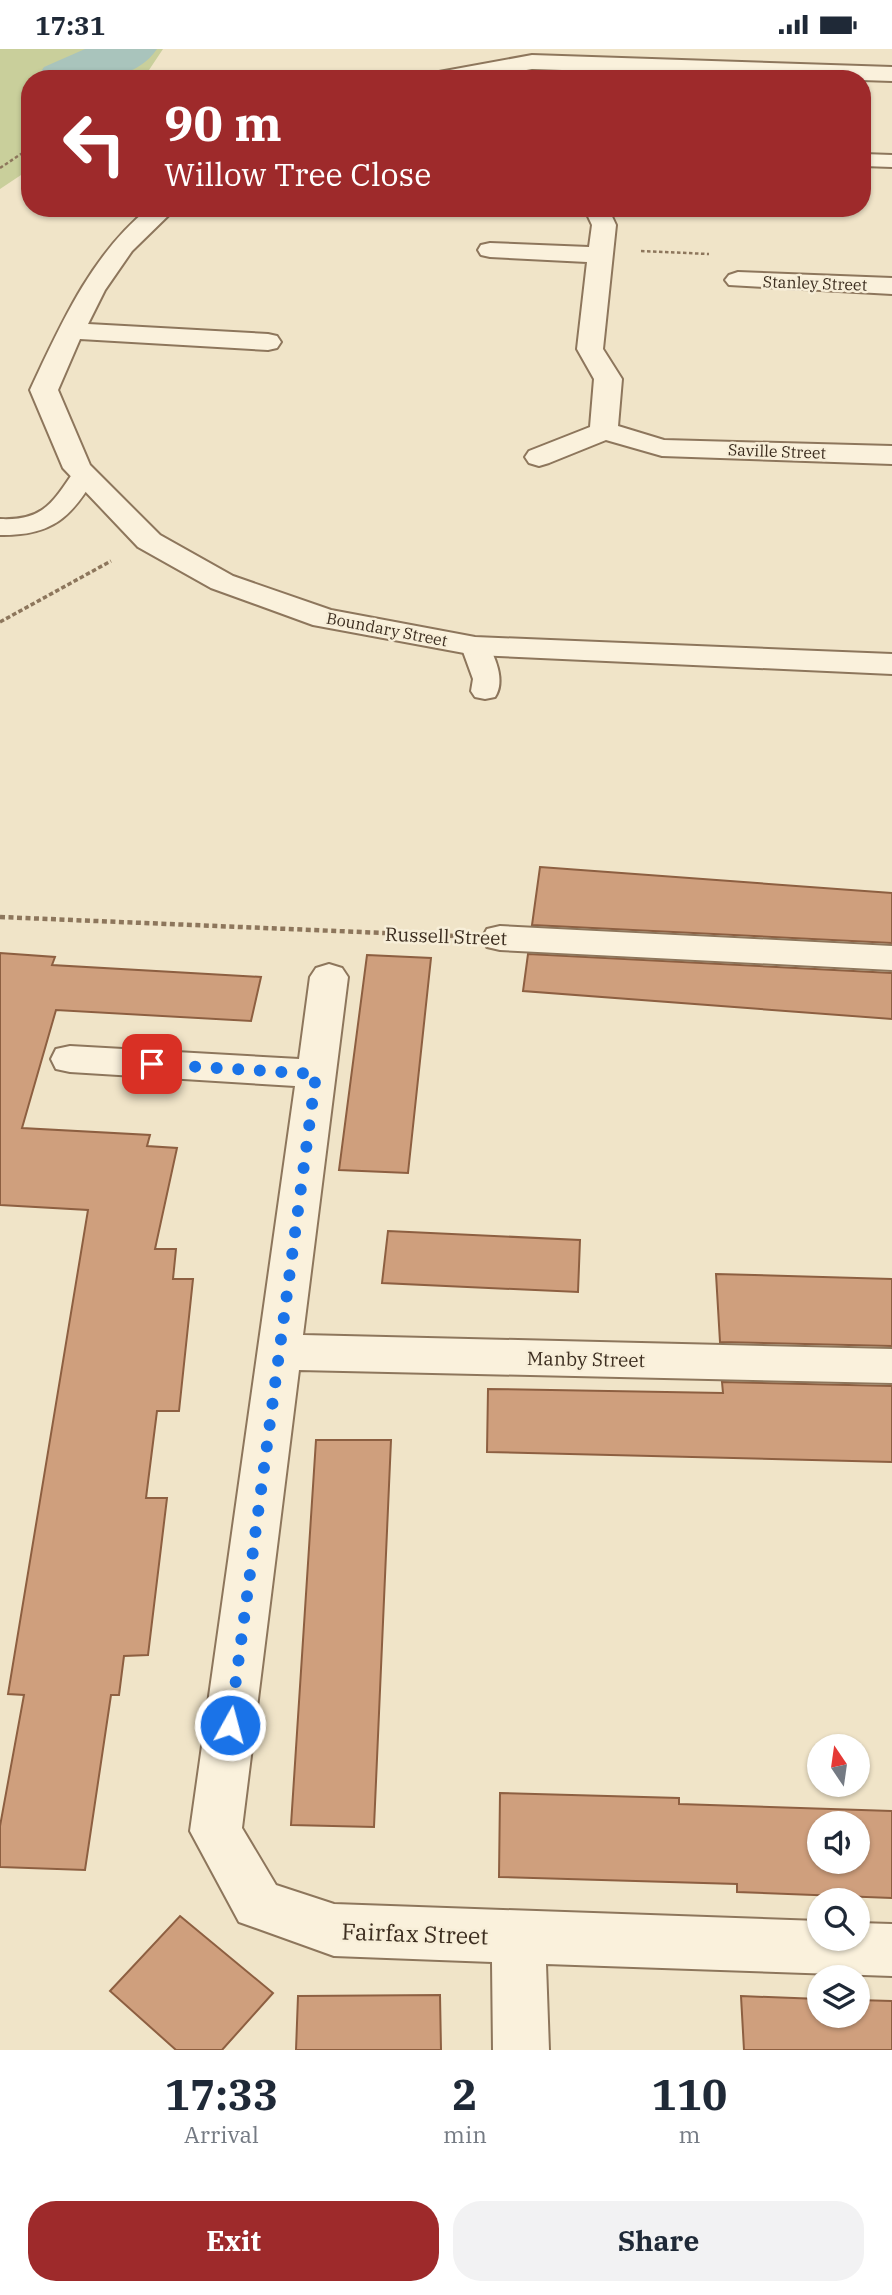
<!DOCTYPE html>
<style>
body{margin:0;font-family:"IBM Plex Serif",serif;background:#f2f2f3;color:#1f2937;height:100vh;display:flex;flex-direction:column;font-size:26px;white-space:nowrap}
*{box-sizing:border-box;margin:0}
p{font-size:23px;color:#747a83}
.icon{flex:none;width:38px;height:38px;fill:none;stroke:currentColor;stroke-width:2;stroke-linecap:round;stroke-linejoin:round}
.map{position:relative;height:2001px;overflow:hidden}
.details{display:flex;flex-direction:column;background:#fff;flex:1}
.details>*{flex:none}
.banner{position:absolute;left:21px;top:21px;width:850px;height:147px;border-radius:28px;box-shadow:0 2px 5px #0004;background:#9e2a2b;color:#fff;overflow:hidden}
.needle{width:46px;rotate:347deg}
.fabs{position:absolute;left:807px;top:1685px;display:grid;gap:14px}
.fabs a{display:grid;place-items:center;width:63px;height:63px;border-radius:50%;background:#fff;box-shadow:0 2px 5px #0004;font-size:35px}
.pin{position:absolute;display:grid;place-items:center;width:60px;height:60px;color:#fff;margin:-30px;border-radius:14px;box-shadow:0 4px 10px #0006}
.me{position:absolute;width:77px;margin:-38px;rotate:7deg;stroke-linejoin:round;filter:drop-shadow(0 0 5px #0008)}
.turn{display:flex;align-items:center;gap:24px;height:147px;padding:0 28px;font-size:32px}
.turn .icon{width:91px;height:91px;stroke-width:2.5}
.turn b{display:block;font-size:49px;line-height:60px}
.eta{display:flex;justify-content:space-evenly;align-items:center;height:119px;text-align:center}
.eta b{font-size:42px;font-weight:800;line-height:49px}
.cta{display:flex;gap:14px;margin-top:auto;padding:14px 28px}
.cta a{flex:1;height:80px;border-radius:28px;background:#9e2a2b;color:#fff;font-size:28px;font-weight:800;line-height:80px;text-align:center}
.cta a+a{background:#f2f2f3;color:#1f2937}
.status{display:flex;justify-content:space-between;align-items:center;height:49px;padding:0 35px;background:#fff;direction:ltr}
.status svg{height:19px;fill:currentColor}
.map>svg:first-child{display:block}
.green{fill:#c9cf9b}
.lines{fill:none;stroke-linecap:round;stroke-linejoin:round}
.river{fill:#a9c4bc;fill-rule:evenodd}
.building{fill:#cf9f7d;stroke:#8d5f41;stroke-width:2;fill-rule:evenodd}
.lane-casing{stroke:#8d765c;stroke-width:4}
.street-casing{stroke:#8d765c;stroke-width:4}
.path-far2{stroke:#8d765c;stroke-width:2.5;stroke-dasharray:3.5 2.5;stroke-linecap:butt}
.path-far1{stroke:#8d765c;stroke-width:3.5;stroke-dasharray:4.5 2.5;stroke-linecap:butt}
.path{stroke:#8d765c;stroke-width:4.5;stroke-dasharray:5 3.5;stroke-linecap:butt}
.lane{fill:#faf1dc;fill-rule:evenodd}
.street{fill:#faf1dc;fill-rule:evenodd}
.route{stroke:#1a73e8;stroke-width:12;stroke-dasharray:0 21.6}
.labels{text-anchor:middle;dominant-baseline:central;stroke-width:5;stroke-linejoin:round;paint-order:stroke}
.far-street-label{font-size:16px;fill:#3d2e20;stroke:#f7eed8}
.street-label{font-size:19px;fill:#3d2e20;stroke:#f7eed8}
.near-street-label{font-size:23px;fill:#3d2e20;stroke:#f7eed8}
</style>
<div class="status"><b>17:31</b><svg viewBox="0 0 49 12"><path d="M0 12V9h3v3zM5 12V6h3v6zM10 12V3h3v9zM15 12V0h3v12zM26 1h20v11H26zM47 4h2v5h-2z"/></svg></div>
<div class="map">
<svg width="892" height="2001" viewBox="0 0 892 2001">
<rect width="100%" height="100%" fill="#f0e4c8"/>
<path class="green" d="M 0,0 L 163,0 L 143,30 L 30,30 L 30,120 L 0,140 Z"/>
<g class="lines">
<path class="river" d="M 85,0 L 157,0 C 131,38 77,30 36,30 L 44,18 Z"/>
</g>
<g class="building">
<path d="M 540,818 L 892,844 L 892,894 L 532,876 Z"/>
<path d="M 0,904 L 55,908 L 52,916 L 261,928 L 251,972 L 56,961 L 22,1079 L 150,1086 L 147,1097 L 177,1099 L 155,1200 L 176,1200 L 173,1230 L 193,1230 L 179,1362 L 157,1362 L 146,1449 L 167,1449 L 148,1606 L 124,1607 L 119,1646 L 111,1646 L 85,1821 L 0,1818 L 0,1777 L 24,1646 L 8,1645 L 88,1161 L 0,1156 Z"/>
<path d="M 528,905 L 892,924 L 892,970 L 523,942 Z"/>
<path d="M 367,906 L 431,909 L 408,1124 L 339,1121 Z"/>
<path d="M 388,1182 L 580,1191 L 578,1243 L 382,1234 Z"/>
<path d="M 716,1225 L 892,1230 L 892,1297 L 720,1293 Z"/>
<path d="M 722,1333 L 892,1337 L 892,1413 L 487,1403 L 488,1340 L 723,1344 Z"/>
<path d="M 316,1391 L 391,1391 L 374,1778 L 291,1776 Z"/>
<path d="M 500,1744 L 679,1749 L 679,1755 L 892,1762 L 892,1849 L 737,1843 L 737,1835 L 499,1828 ZM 819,1774 L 858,1774 L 858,1813 L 819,1813 Z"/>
<path d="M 180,1867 L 273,1944 L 222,2001 L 176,2001 L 110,1942 Z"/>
<path d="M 440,1946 L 441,2001 L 296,2001 L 298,1947 Z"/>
<path d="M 741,1947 L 819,1950 L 819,1967 L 858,1967 L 858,1951 L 892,1952 L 892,2001 L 744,2001 Z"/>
</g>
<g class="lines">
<g class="lane-casing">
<g id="lane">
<path d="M 863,105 L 892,106 L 892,118 L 863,117 Z"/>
<path d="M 84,419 L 93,421 L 96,426 C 72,468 52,487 0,486 L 0,470 C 44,472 53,453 75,421 Z"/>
<path d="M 475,589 L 485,591 C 495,606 506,632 495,648 L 485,650 L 475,648 L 471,642 L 473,630 L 461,597 L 465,591 Z"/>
</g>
</g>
<g class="street-casing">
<g id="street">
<path d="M 532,6 L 892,18 L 892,32 L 532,20 L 476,30 L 428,30 L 431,25 L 439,23 Z"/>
<path d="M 149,159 L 176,159 L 132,202 L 105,241 L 88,275 L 268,285 L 277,287 L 281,293 L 277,299 L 268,301 L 80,290 L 58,341 L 90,416 L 160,486 L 233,527 L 331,561 L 475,588 L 892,605 L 892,625 L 475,606 L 313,576 L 211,539 L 138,498 L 63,419 L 30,341 C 61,275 91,206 149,159 Z"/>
<path d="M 584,159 L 608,159 L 616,176 L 603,300 L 622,330 L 618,377 L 664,391 L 892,397 L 892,415 L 662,407 L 606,391 L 549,414 L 539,417 L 529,414 L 525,408 L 529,402 L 590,378 L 594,330 L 577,300 L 587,213 L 490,208 L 481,206 L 478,201 L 481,196 L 490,194 L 589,198 L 592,176 Z"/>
<path d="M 738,223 L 892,229 L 892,245 L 729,236 L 725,231 L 729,226 Z"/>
<path d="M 500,877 L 892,897 L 892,921 L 500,901 L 487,898 L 482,889 L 487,880 Z"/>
<path d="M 329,915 L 342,919 L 348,928 L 303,1286 L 892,1300 L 892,1334 L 299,1321 L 242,1779 L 276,1836 L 334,1855 L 819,1872 L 819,1890 L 858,1890 L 858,1874 L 892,1875 L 892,1927 L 546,1915 L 549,2001 L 493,2001 L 492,1913 L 334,1907 L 239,1873 L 190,1782 L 295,1037 L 70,1023 L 56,1020 L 51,1010 L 56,1000 L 70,997 L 299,1010 L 310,928 L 316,919 Z"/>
</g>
</g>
<g class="path-far2">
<path d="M 0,119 L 30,99"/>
<path d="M 641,202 L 709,205"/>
</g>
<path class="path-far1" d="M 0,573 L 111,512"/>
<path class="path" d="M 0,868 L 457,887"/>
<use href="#lane" class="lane"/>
<use href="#street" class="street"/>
</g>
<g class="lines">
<path class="route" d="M 152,1015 L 316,1025 L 230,1676"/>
</g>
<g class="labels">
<g class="far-street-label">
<text transform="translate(815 234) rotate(2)">Stanley Street</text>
<text transform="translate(777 402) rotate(2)">Saville Street</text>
<text transform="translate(387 580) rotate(11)">Boundary Street</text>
</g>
<g class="street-label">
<text transform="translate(446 887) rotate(2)">Russell Street</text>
<text transform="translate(586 1310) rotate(1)">Manby Street</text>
</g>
<g class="near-street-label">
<text transform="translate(415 1884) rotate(2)">Fairfax Street</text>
</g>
</g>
</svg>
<div class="fabs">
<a><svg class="needle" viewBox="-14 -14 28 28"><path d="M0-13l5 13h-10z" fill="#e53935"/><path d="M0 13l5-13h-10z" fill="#747a83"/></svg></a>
<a><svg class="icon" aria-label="sound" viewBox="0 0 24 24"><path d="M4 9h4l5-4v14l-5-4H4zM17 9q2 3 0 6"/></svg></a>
<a><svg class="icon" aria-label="search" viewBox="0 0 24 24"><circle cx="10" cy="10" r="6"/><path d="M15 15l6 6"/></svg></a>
<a><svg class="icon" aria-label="layers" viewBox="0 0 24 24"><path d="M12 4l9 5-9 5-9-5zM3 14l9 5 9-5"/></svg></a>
</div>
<div class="pin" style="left:152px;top:1015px;background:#d93025"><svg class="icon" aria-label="arrive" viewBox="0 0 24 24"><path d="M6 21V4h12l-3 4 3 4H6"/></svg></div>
<svg class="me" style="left:230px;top:1676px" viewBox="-20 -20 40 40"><circle r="17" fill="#1a73e8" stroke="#fff" stroke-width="3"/><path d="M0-11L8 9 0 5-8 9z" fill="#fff"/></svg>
<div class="banner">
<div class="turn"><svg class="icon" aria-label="left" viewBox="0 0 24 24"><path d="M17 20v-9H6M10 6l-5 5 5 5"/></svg><div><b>90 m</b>Willow Tree Close</div></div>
</div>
</div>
<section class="details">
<div class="eta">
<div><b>17:33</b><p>Arrival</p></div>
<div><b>2</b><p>min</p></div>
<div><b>110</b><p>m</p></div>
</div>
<div class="cta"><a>Exit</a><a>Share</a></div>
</section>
